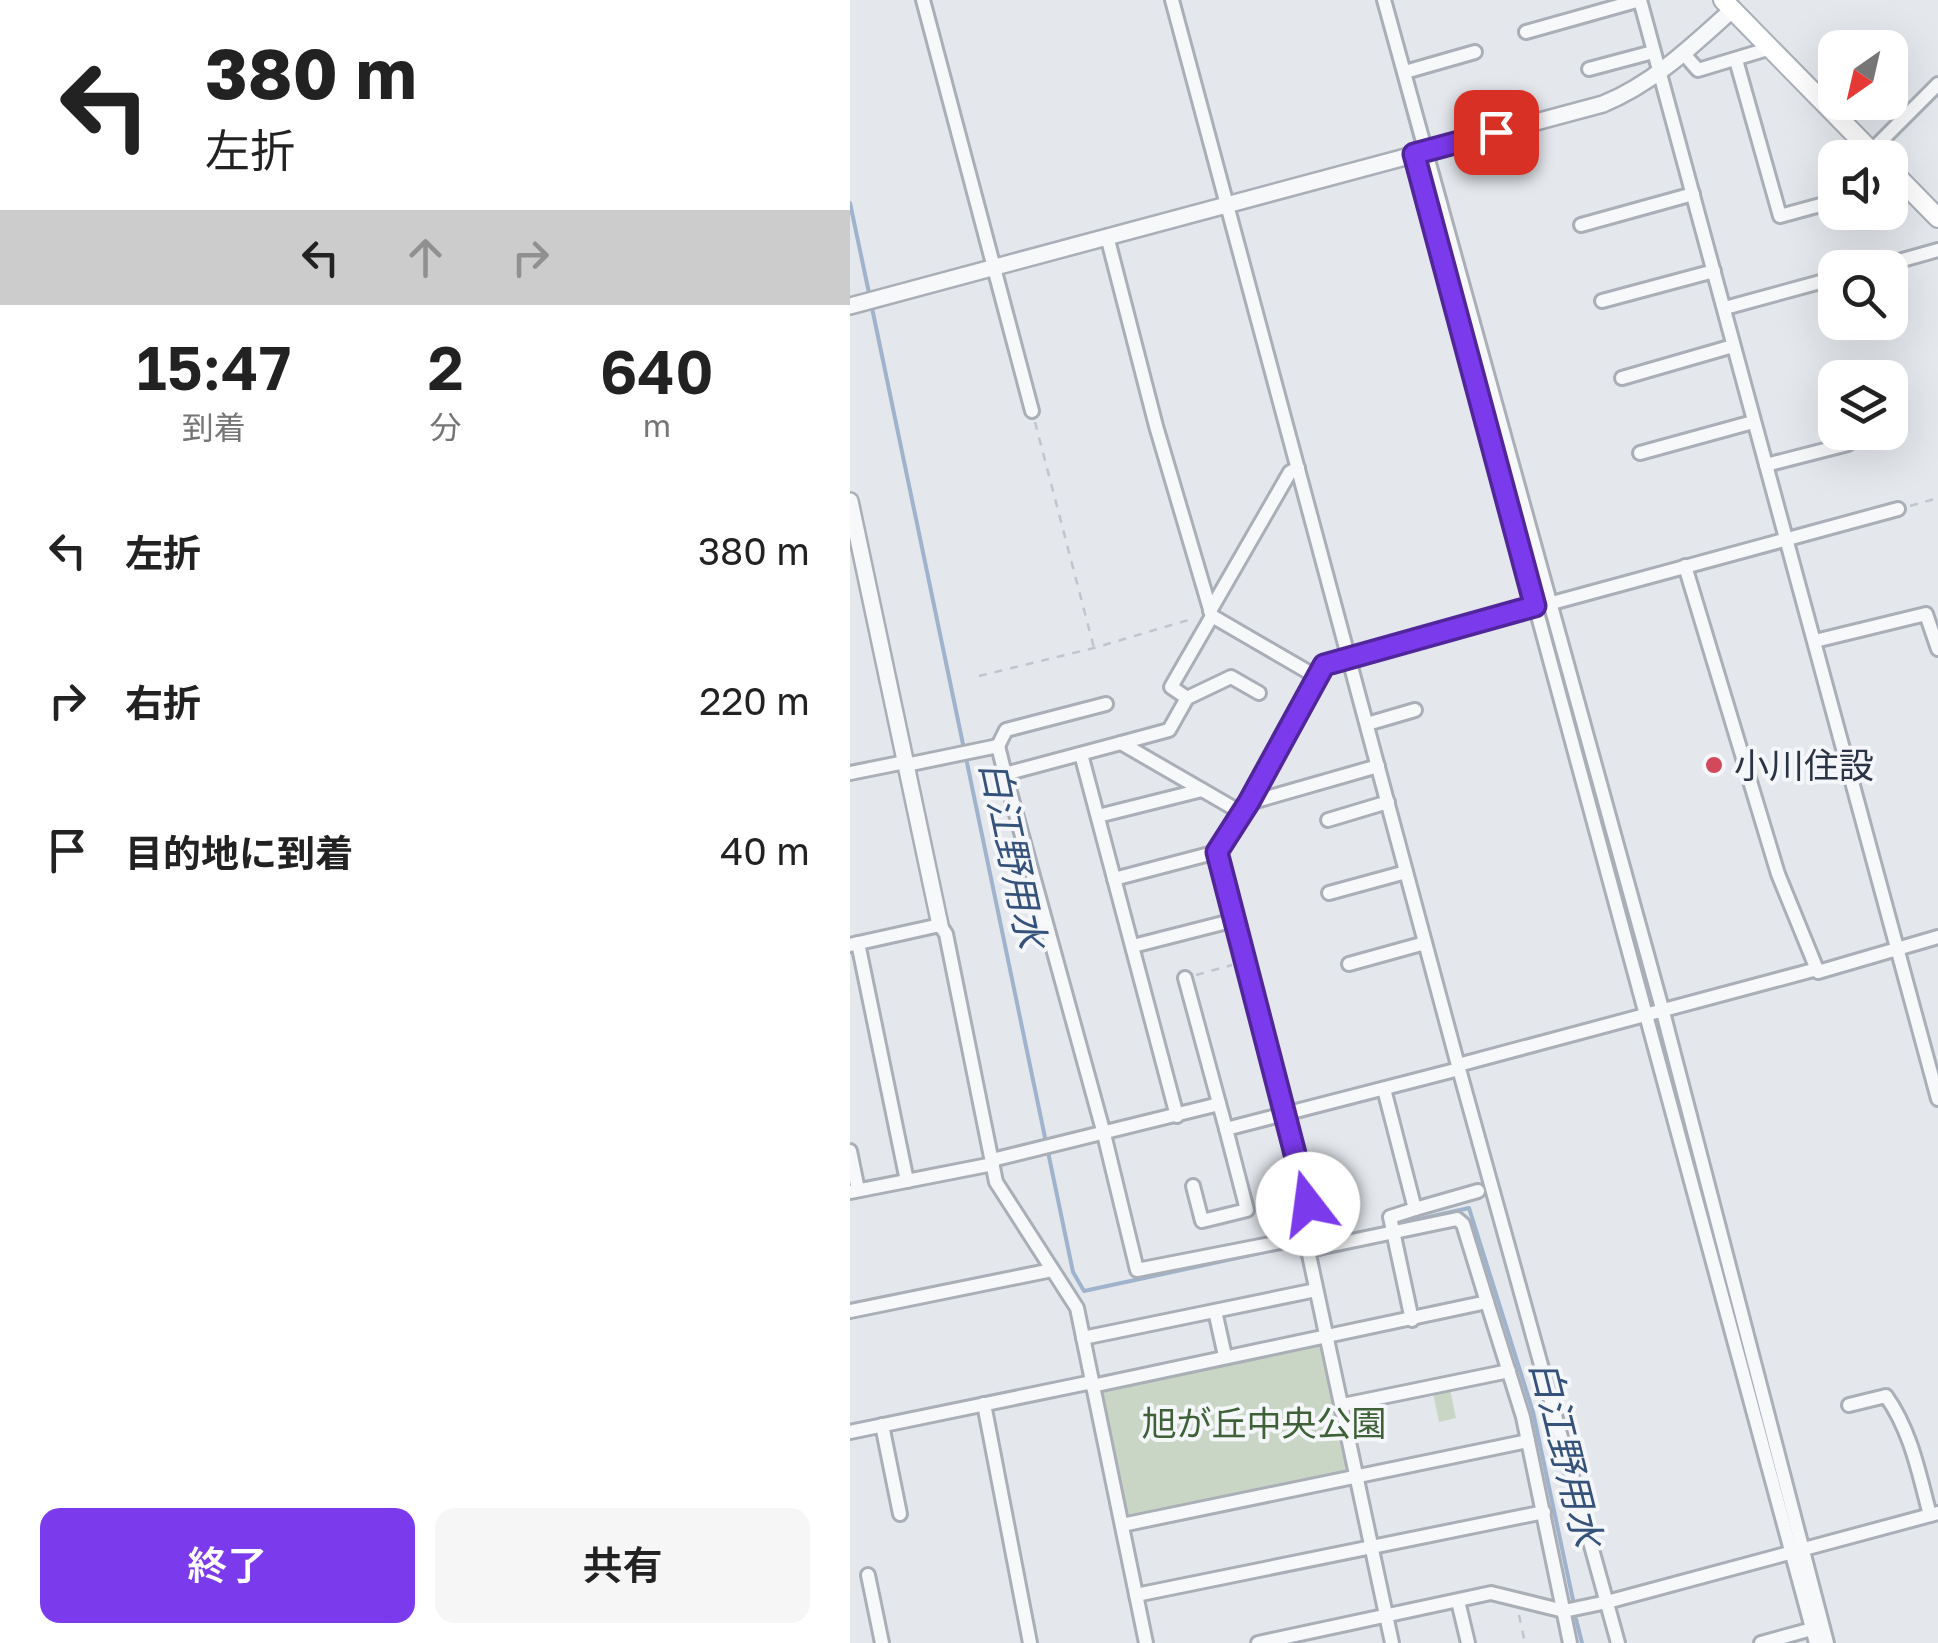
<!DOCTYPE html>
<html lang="ja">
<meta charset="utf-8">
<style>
body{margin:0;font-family:"Golos Text","Noto Sans JP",sans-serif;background:#f6f6f6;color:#222;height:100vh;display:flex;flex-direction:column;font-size:38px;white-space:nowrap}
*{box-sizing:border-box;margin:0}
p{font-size:32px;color:#767676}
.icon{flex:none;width:55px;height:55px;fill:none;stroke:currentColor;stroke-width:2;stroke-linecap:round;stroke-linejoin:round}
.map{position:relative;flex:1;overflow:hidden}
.sheet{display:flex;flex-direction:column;background:#fff;width:850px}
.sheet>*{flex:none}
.banner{background:#fff;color:#222;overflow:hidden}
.needle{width:65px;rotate:214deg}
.tools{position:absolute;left:968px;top:30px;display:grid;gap:20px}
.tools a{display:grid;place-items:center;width:90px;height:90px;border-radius:20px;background:#fff;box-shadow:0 10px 40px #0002;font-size:50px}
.pin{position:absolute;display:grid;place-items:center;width:85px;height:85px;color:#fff;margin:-42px;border-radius:20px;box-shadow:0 5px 15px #0006}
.me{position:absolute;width:110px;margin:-55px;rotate:345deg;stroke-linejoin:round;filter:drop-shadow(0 0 8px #0008)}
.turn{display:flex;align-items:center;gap:35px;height:210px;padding:0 40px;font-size:45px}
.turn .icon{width:130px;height:130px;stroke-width:2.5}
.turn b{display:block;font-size:70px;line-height:85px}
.lanes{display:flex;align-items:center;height:95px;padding:0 40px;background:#0003;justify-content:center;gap:50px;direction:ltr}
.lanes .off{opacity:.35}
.eta{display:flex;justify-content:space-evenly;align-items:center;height:170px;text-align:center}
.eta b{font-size:60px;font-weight:600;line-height:70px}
.action{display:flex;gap:20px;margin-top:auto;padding:20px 40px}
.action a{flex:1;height:115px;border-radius:20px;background:#7c3aed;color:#fff;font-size:40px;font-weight:600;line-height:115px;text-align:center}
.action a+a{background:#f6f6f6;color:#222}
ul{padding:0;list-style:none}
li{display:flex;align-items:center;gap:30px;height:150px;padding:0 40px}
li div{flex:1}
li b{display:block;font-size:38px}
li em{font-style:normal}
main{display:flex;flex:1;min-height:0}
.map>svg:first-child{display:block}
.green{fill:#c9d6c5}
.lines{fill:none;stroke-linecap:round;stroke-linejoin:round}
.stream{stroke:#9fb4cc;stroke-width:4}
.minor-casing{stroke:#a9aeb7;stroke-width:18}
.tertiary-casing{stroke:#a9aeb7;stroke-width:20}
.secondary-casing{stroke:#a9aeb7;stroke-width:22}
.path{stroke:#c2c5cb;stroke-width:2.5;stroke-dasharray:8 8;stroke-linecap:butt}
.minor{stroke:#f7f8fa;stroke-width:12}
.tertiary{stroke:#f7f8fa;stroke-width:15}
.secondary{stroke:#fff;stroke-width:18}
.route-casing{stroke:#51269a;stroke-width:25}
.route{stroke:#7c3aed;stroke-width:18}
.poi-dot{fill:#d1495b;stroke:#f4f6f9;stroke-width:4}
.labels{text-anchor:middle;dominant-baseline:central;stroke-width:8;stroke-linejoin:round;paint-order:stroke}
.poi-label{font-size:35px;fill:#2b3445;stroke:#f4f6f9;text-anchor:start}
.park-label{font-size:35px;fill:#3f6138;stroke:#f4f6f9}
.water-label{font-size:38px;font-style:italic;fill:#34527a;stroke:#f4f6f9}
</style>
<main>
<section class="sheet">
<div class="banner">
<div class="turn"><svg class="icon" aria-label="left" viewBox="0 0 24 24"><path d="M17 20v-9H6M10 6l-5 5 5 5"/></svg><div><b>380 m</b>左折</div></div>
<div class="lanes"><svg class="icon" aria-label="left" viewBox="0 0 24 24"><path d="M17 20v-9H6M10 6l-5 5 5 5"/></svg><svg class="icon off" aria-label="ahead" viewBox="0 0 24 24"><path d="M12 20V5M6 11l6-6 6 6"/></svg><svg class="icon off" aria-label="right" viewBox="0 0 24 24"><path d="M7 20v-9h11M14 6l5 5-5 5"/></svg></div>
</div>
<div class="eta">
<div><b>15:47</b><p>到着</p></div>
<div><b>2</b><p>分</p></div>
<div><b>640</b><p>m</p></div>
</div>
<ul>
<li><svg class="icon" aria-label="left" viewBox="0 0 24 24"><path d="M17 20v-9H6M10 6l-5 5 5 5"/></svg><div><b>左折</b></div><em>380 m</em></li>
<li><svg class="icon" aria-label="right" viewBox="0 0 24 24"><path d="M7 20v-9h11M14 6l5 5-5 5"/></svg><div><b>右折</b></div><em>220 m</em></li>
<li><svg class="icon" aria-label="arrive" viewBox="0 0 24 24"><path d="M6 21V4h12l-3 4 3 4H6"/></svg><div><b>目的地に到着</b></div><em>40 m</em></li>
</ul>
<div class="action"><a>終了</a><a>共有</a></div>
</section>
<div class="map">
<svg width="1088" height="1643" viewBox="0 0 1088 1643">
<rect width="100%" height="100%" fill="#e4e7ec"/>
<g class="green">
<path d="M 469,1343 L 475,1350 L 500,1467 L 497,1473 L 281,1518 L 273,1511 L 249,1393 L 253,1388 Z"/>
<path d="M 600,1389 L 606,1418 L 589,1422 L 583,1393 Z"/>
</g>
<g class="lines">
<g class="stream">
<path d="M 545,65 L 567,147"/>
<path d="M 0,203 L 19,293"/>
<path d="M 21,303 L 114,749"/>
<path d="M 656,475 L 691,601"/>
<path d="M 693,610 L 903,1383"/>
<path d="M 116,758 L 223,1272 L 234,1291 L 457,1243"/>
<path d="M 556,1222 L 619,1208 L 683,1412 L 723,1600"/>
<path d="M 476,1240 L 536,1227"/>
<path d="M 726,1619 L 732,1643"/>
</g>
<g class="minor-casing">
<g id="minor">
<path d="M 73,0 L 182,411"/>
<path d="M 322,0 L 609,1069 L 768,1643"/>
<path d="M 534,0 L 813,1012 L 977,1643"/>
<path d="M 790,0 L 1088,1099"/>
<path d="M 676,32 L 790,0"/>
<path d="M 834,54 L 848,70 L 921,48"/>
<path d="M 886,60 L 930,216 L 985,201"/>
<path d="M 739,69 L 803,52"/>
<path d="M 555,72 L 625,52"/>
<path d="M 1021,151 L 1088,84"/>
<path d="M 563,154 L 966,1643"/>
<path d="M 731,225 L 843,194"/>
<path d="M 257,236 L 306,426 L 362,616 L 467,677"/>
<path d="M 1024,268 L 1088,250"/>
<path d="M 752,301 L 864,271"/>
<path d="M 875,308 L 985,278"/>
<path d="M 772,378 L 883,346"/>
<path d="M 790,453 L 903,422"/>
<path d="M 916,465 L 998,444"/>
<path d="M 835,566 L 928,874 L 968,972 L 1088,937"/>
<path d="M 360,611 L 440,472 L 448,468"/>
<path d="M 965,641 L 1076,614 L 1088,649"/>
<path d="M 337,698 L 321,687 L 362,616"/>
<path d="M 517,724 L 565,710"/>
<path d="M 271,743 L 319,730 L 337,698 L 381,677 L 409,693"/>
<path d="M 148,746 L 156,730 L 256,704"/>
<path d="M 231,754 L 327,1116"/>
<path d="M 56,765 L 148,746 L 155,774"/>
<path d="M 0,773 L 55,762"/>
<path d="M 399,803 L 528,766"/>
<path d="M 392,813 L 271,743 L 155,774 L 254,1134 L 287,1270 L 466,1235"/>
<path d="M 248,816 L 352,790"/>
<path d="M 478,820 L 538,802"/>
<path d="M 264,879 L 367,852"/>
<path d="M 479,893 L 556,872"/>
<path d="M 8,943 L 57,1181"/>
<path d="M 0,945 L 90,925 L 96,934 L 146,1182 L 227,1308 L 296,1643"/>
<path d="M 283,946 L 385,920"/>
<path d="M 499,964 L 575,943"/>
<path d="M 335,978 L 376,1129 L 609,1069"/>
<path d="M 608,1065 L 967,969"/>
<path d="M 534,1089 L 565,1209 L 540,1217 L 562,1320"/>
<path d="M 0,1151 L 8,1190"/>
<path d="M 142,1160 L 369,1104"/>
<path d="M 343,1186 L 352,1221 L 397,1210 L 376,1129"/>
<path d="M 0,1192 L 143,1164"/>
<path d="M 565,1209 L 628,1191"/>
<path d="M 469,1248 L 367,852 L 399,803 L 474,665 L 1048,509"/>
<path d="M 0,1311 L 202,1270"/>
<path d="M 365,1311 L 375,1356"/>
<path d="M 233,1338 L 466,1290"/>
<path d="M 242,1386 L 637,1302 L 673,1417 L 720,1643"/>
<path d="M 134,1404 L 180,1643"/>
<path d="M 493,1405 L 659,1371"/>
<path d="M 999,1405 L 1036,1396 C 1061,1431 1069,1474 1080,1515"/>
<path d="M 32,1425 L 50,1514"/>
<path d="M 0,1432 L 242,1382"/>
<path d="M 272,1525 L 678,1441"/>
<path d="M 18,1575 L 32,1643"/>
<path d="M 286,1595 L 694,1512"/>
<path d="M 608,1601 L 618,1643"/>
<path d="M 408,1643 L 641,1593 L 714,1611 L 757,1602 L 1088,1513"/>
<path d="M 542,1643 L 458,1250 L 607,1219 L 613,1224 L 637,1302"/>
<path d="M 911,1643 L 962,1629"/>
</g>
</g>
<g class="tertiary-casing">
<g id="tertiary">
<path d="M 0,306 L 753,104 C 804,83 842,46 883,9"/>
<path d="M 0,501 L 90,925"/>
</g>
</g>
<g class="secondary-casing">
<g id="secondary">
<path d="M 873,0 L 1028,158"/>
<path d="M 1040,169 L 1088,218"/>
</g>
</g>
<g class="path">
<path d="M 185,422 L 244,648"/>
<path d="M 1060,506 L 1088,498"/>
<path d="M 129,676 L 244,648 L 345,618"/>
<path d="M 346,975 L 382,965"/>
<path d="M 669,1615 L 675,1643"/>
</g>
<use href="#minor" class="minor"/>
<use href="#tertiary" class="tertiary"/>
<use href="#secondary" class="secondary"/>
</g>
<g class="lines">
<g class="route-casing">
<path id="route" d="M 458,1204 L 367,852 L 399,802 L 474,665 L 685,606 L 564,154 L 646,132"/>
</g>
<use href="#route" class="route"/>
</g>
<circle class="poi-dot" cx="864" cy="765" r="10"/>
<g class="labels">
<g class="poi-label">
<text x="884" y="765">小川住設</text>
</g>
<g class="park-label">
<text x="414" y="1423">旭が丘中央公園</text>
</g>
<g class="water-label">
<text transform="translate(164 854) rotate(78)">白江野用水</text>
<text transform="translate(717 1453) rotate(76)">白江野用水</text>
</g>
</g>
</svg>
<div class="tools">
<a><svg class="needle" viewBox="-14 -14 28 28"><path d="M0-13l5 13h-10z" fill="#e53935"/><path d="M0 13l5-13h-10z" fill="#767676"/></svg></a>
<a><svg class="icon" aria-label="sound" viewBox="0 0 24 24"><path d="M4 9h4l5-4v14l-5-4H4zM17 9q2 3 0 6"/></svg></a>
<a><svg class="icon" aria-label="search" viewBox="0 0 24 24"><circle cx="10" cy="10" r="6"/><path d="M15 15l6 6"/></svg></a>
<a><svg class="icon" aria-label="layers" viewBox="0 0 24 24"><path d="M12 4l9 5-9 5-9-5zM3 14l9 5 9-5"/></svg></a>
</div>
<div class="pin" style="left:646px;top:132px;background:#d93025"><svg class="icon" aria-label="arrive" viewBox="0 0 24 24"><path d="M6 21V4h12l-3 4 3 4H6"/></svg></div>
<svg class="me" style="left:458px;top:1204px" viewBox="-20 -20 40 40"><circle r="19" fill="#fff"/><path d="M0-13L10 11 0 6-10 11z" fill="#7c3aed"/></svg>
</div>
</main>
